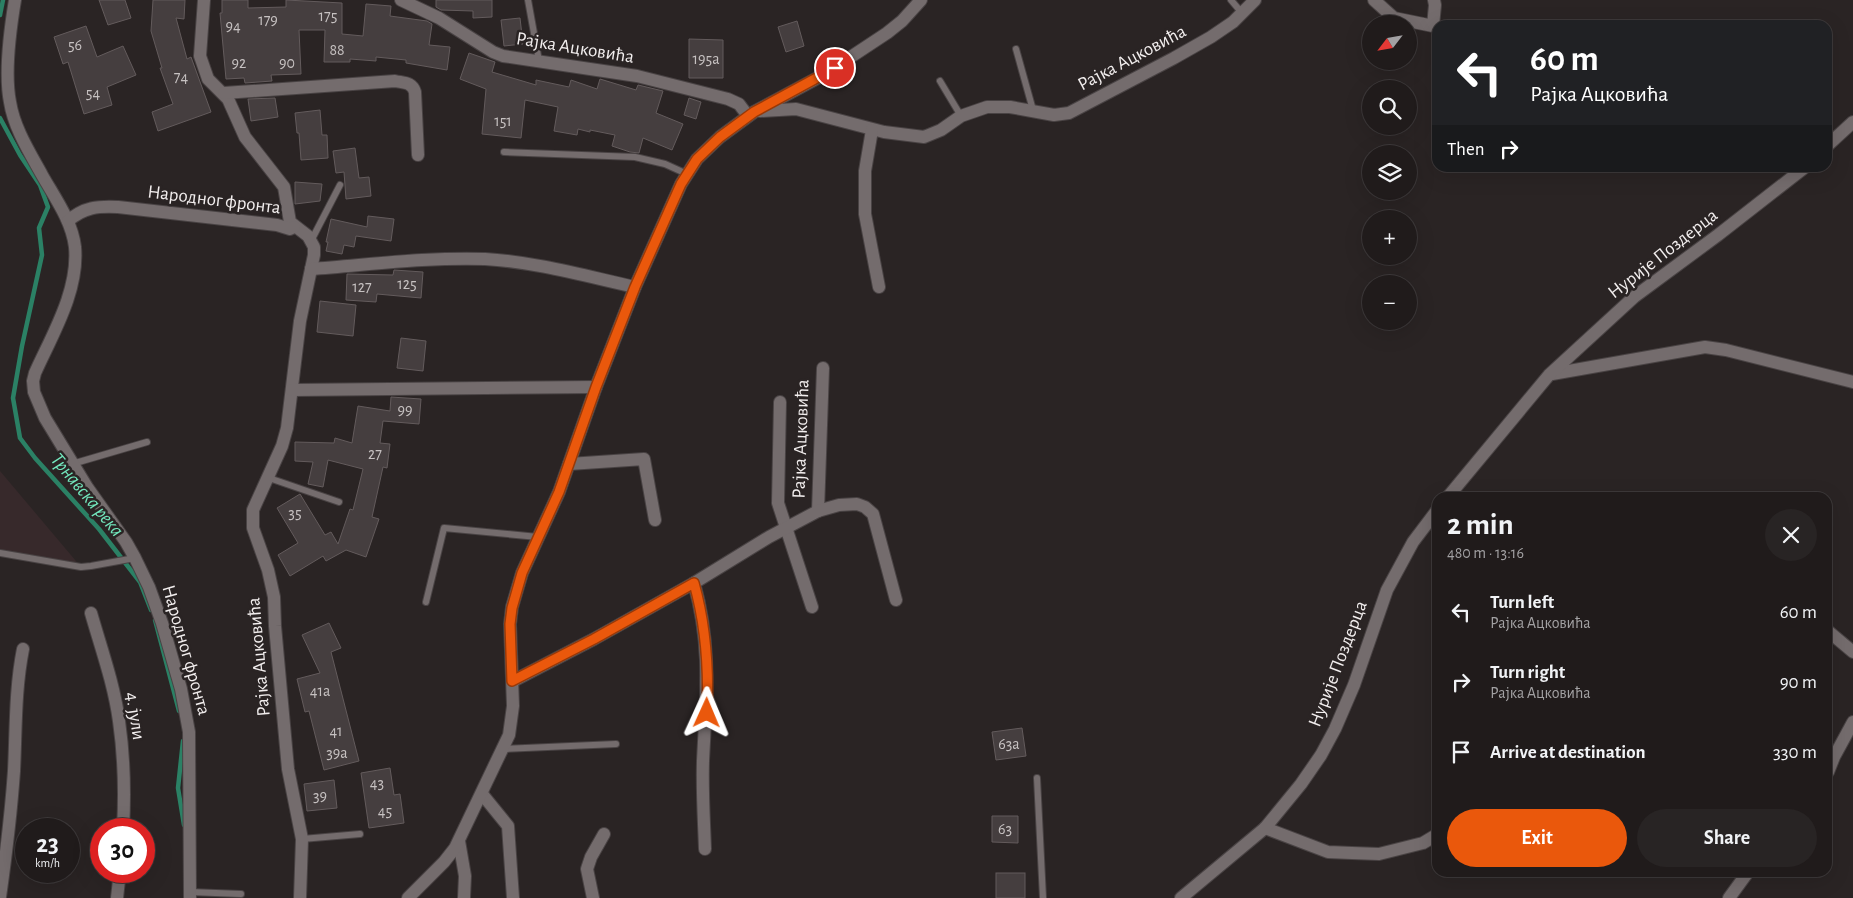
<!DOCTYPE html>
<meta charset="utf-8">
<style>
body{margin:0;font-family:"Alegreya Sans",sans-serif;background:#282424;color:#f1f3f6;height:100vh;display:flex;flex-direction:column;font-size:19px;white-space:nowrap}
*{box-sizing:border-box;margin:0}
p{font-size:16px;color:#a2a1a3}
.icon{flex:none;width:28px;height:28px;fill:none;stroke:currentColor;stroke-width:2;stroke-linecap:round;stroke-linejoin:round}
.map{position:relative;flex:1;overflow:hidden}
.panel{position:absolute;left:1432px;top:492px;width:400px;height:385px;display:flex;flex-direction:column;background:#201b1b;border-radius:15px;box-shadow:0 5px 20px #0002,0 0 0 1px #3d393a}
.panel>*{flex:none}
.banner{position:absolute;left:1432px;top:20px;width:400px;height:152px;border-radius:15px;box-shadow:0 5px 20px #0002,0 0 0 1px #3d393a;background:#202124;color:#fff;overflow:hidden}
.needle{width:32px;rotate:239deg}
.buttons{position:absolute;left:1362px;top:15px;display:grid;gap:10px}
.buttons a{display:grid;place-items:center;width:55px;height:55px;border-radius:50%;background:#201b1b;box-shadow:0 5px 20px #0002,0 0 0 1px #3d393a;font-size:25px}
.speed{position:absolute;left:15px;top:818px;display:flex;gap:10px;font-size:25px;font-weight:700;text-align:center}
.speed>*{display:grid;place-content:center;width:65px;height:65px;border-radius:50%;background:#201b1b;box-shadow:0 5px 20px #0002,0 0 0 1px #3d393a;line-height:1}
.speed small{font-size:12px;font-weight:400}
.speed .limit{border:8px solid #d22;background:#fff;color:#111}
.pin{position:absolute;display:grid;place-items:center;width:42px;height:42px;color:#fff;margin:-21px;border:2px solid #fff;border-radius:50%;box-shadow:0 1px 5px #0007}
.me{position:absolute;width:55px;margin:-28px;rotate:1deg;stroke-linejoin:round;filter:drop-shadow(0 0 4px #0008)}
.turn{display:flex;align-items:center;gap:18px;height:105px;padding:0 15px;font-size:22px}
.turn .icon{width:65px;height:65px;stroke-width:2.5}
.turn b{display:block;font-size:35px;line-height:42px}
.then{display:flex;align-items:center;height:48px;padding:0 15px;background:#0003;gap:10px;font-size:19px}
.round{display:grid;place-items:center;flex:none;width:52px;height:52px;border-radius:26px;background:#282424}
.summary{display:flex;align-items:center;justify-content:space-between;height:85px;padding:0 15px}
h1{font-size:30px;font-weight:700;line-height:38px}
.button{display:flex;gap:10px;margin-top:auto;padding:10px 15px}
.button a{flex:1;height:58px;border-radius:30px;background:#ea580c;color:#fff;font-size:20px;font-weight:700;line-height:58px;text-align:center}
.button a+a{background:#282424;color:#f1f3f6}
ul{padding:0;list-style:none}
li{display:flex;align-items:center;gap:15px;height:70px;padding:0 15px}
li div{flex:1}
li b{display:block;font-size:19px}
li em{font-style:normal}
.map>svg:first-child{display:block}
.built{fill:#37292b}
.lines{fill:none;stroke-linecap:round;stroke-linejoin:round}
.stream{stroke:#2b8165;stroke-width:4.5}
.building{fill:#453e3f;stroke:#635b5c}
.service-casing{stroke:#494344;stroke-width:8}
.minor-casing{stroke:#494344;stroke-width:14}
.service{stroke:#746c6d;stroke-width:6}
.minor{stroke:#746c6d;stroke-width:12}
.route-casing{stroke:#983908;stroke-width:12}
.route{stroke:#ea580c;stroke-width:9}
.labels{text-anchor:middle;dominant-baseline:central;stroke-width:5;stroke-linejoin:round;paint-order:stroke}
.number-label{font-size:16px;fill:#c7c2c2}
.street-label{font-size:19px;fill:#f2eeee;stroke:#2a2424}
.water-label{font-size:20px;font-style:italic;fill:#73e8be;stroke:#2a2424}
</style>
<div class="map">
<svg width="1853" height="898" viewBox="0 0 1853 898">
<rect width="100%" height="100%" fill="#2a2424"/>
<path class="built" d="M 0,471 L 81,567 L 0,553 Z"/>
<g class="lines">
<g class="stream">
<path d="M 0,15 L 3,0"/>
<path d="M 0,118 L 20,155 L 40,185 L 48,207 L 39,228 L 42,255 L 22,346 L 13,398 L 20,438 L 35,458 L 99,529 L 140,582 L 151,610"/>
<path d="M 155,620 L 179,711"/>
<path d="M 183,741 L 178,788 L 184,825"/>
</g>
</g>
<g class="building">
<path d="M 99,0 L 125,0 L 131,18 L 108,25 Z"/>
<path d="M 153,0 L 185,0 L 184,19 L 176,18 L 187,59 L 191,57 L 211,112 L 158,131 L 152,112 L 173,104 L 160,68 L 162,68 L 151,31 Z"/>
<path d="M 222,0 L 248,0 L 248,8 L 286,7 L 286,0 L 342,3 L 342,34 L 363,36 L 366,4 L 391,6 L 390,16 L 427,21 L 432,24 L 429,45 L 450,47 L 447,70 L 406,63 L 406,60 L 376,57 L 376,61 L 350,59 L 350,62 L 324,62 L 325,30 L 299,30 L 301,74 L 271,75 L 272,81 L 245,83 L 244,78 L 226,79 L 220,13 L 222,13 Z"/>
<path d="M 436,0 L 492,0 L 492,17 L 473,18 L 473,11 L 441,10 L 436,7 Z"/>
<path d="M 520,18 L 523,44 L 504,46 L 501,20 Z"/>
<path d="M 797,21 L 804,46 L 786,52 L 778,27 Z"/>
<path d="M 86,26 L 97,57 L 123,46 L 136,75 L 107,87 L 112,105 L 84,114 L 68,62 L 63,64 L 54,37 Z"/>
<path d="M 689,39 L 723,40 L 723,78 L 689,78 Z"/>
<path d="M 469,53 L 495,62 L 492,72 L 536,85 L 536,80 L 569,87 L 571,80 L 597,89 L 600,79 L 636,90 L 638,85 L 663,91 L 656,113 L 683,124 L 672,150 L 643,138 L 639,153 L 630,152 L 612,146 L 615,135 L 590,130 L 590,132 L 578,129 L 577,135 L 554,131 L 558,107 L 525,100 L 521,138 L 482,134 L 486,89 L 460,79 Z"/>
<path d="M 275,98 L 278,117 L 251,121 L 248,99 Z"/>
<path d="M 689,98 L 701,102 L 696,119 L 684,115 Z"/>
<path d="M 320,110 L 322,135 L 327,135 L 328,158 L 301,160 L 299,133 L 297,133 L 295,113 Z"/>
<path d="M 355,148 L 359,178 L 369,177 L 371,196 L 346,199 L 344,172 L 336,173 L 333,151 Z"/>
<path d="M 295,182 L 322,184 L 320,201 L 295,204 Z"/>
<path d="M 368,216 L 394,219 L 391,241 L 356,236 L 354,247 L 344,245 L 342,254 L 326,251 L 328,242 L 326,242 L 331,219 L 367,227 Z"/>
<path d="M 394,270 L 423,272 L 421,298 L 377,294 L 376,302 L 346,300 L 347,274 L 393,275 Z"/>
<path d="M 320,301 L 356,305 L 353,336 L 317,332 Z"/>
<path d="M 401,338 L 426,341 L 423,371 L 397,368 Z"/>
<path d="M 391,397 L 421,399 L 419,424 L 383,421 L 380,443 L 390,444 L 387,468 L 383,467 L 372,517 L 379,519 L 366,557 L 346,550 L 326,561 L 323,556 L 290,576 L 278,555 L 298,543 L 277,508 L 300,494 L 325,535 L 331,532 L 338,544 L 350,509 L 353,510 L 363,469 L 328,460 L 323,487 L 308,484 L 313,462 L 295,461 L 295,442 L 334,443 L 335,438 L 352,443 L 358,406 L 390,411 Z"/>
<path d="M 329,623 L 341,648 L 331,652 L 359,761 L 324,770 L 309,711 L 305,712 L 297,679 L 320,673 L 302,635 Z"/>
<path d="M 1022,728 L 1026,756 L 996,760 L 992,732 Z"/>
<path d="M 390,768 L 394,795 L 400,794 L 404,823 L 369,828 L 361,773 Z"/>
<path d="M 334,780 L 337,808 L 307,811 L 304,784 Z"/>
<path d="M 992,816 L 1018,816 L 1018,843 L 992,842 Z"/>
<rect x="996" y="873" width="29" height="25"/>
</g>
<g class="lines">
<g class="service-casing">
<g id="service">
<path d="M 528,0 L 539,61"/>
<path d="M 1231,0 L 1242,13"/>
<path d="M 1016,49 L 1033,110"/>
<path d="M 940,81 L 961,116"/>
<path d="M 504,152 L 635,157 L 665,164 L 687,174"/>
<path d="M 311,241 L 340,185"/>
<path d="M 72,464 L 147,442"/>
<path d="M 269,478 L 339,502"/>
<path d="M 0,553 L 81,567 L 91,566 L 135,558"/>
<path d="M 426,602 L 444,528 L 538,537"/>
<path d="M 504,749 L 616,744"/>
<path d="M 1037,778 L 1043,898"/>
<path d="M 302,839 L 360,834"/>
<path d="M 190,892 L 241,894"/>
</g>
</g>
<g class="minor-casing">
<g id="minor">
<path d="M 15,0 C 10,30 4,72 10,102 C 14,128 30,153 42,175 C 55,198 72,221 75,247 C 79,291 52,335 35,373 L 33,381 L 34,392 L 45,418 L 87,487 L 126,542 L 135,558 L 149,587 L 162,623 L 181,689 L 189,732 L 190,898"/>
<path d="M 204,0 L 200,56 L 208,79 L 228,99 L 245,137 L 284,187 L 290,222 L 308,236 L 314,247 L 314,255 L 300,321 L 287,428 L 282,446 L 253,510 L 253,528 L 268,570 L 274,597 L 275,626 L 288,769 L 302,839 L 300,898"/>
<path d="M 401,0 L 439,18 L 493,52 L 503,56 L 637,76 L 728,99 L 739,104 L 748,116"/>
<path d="M 1374,0 L 1394,18 L 1433,26 L 1435,5 L 1434,0"/>
<path d="M 224,93 L 395,81 C 404,83 412,82 415,92 L 418,155"/>
<path d="M 760,111 L 796,109 L 884,132 L 924,137 L 941,130 L 961,116 L 987,107 L 1010,107 L 1054,115 L 1069,113 L 1174,58 L 1211,37 L 1233,22 L 1255,0"/>
<path d="M 872,130 L 865,171 L 865,214 L 879,287"/>
<path d="M 1828,145 L 1853,122"/>
<path d="M 68,221 C 84,207 98,206 118,207 L 277,225 L 290,229 L 294,227"/>
<path d="M 311,269 C 368,265 427,257 485,259 C 536,262 585,276 635,287"/>
<path d="M 1552,374 L 1705,347 L 1726,350 L 1853,382"/>
<path d="M 292,390 L 596,387"/>
<path d="M 780,402 L 778,503 L 812,607"/>
<path d="M 569,464 L 644,459 L 655,520"/>
<path d="M 1447,498 L 1549,375 L 1634,297 L 1718,235 L 1804,168"/>
<path d="M 818,511 L 823,368"/>
<path d="M 694,583 C 712,647 706,697 703,761 C 702,791 704,820 705,849"/>
<path d="M 91,613 C 101,648 114,684 119,721 C 124,756 125,793 123,829"/>
<path d="M 1828,631 L 1853,652"/>
<path d="M 513,681 L 594,639 L 694,583 L 769,537 L 818,511 L 839,505 L 857,504 L 865,507 L 873,514 L 896,600"/>
<path d="M 1828,772 L 1834,757 L 1853,722"/>
<path d="M 482,794 L 508,826 L 513,898"/>
<path d="M 1265,828 L 1328,852 L 1352,853 L 1379,854 L 1423,843 L 1438,834"/>
<path d="M 459,841 L 465,876 L 464,898"/>
<path d="M 0,897 C 6,855 11,813 14,771 C 16,730 15,689 23,649"/>
<path d="M 117,898 L 120,871"/>
<path d="M 408,898 L 444,862 L 455,848 L 509,735 L 513,706 L 510,624 L 512,607 L 522,573 L 559,492 L 596,387 L 635,287 L 681,184 L 697,159 L 720,137 L 754,112 L 825,74 L 887,33 L 902,21 L 921,0"/>
<path d="M 593,898 L 587,869 L 591,857 L 604,834"/>
<path d="M 1181,898 L 1265,828 L 1301,784 L 1321,755 L 1335,729 L 1354,685 L 1387,590 L 1413,542 L 1438,509"/>
<path d="M 1729,898 L 1748,872"/>
</g>
</g>
<use href="#service" class="service"/>
<use href="#minor" class="minor"/>
</g>
<g class="lines">
<g class="route-casing">
<path id="route" d="M 707,713 C 709,669 706,626 694,583 L 594,639 L 512,681 L 510,624 L 512,608 L 522,573 L 559,492 L 596,387 L 635,287 L 681,184 L 697,159 L 720,137 L 754,112 L 835,68"/>
</g>
<use href="#route" class="route"/>
</g>
<g class="labels">
<g class="number-label">
<text x="328" y="16">175</text>
<text x="268" y="20">179</text>
<text x="233" y="26">94</text>
<text x="75" y="45">56</text>
<text x="337" y="50">88</text>
<text x="706" y="59">195a</text>
<text x="239" y="63">92</text>
<text x="287" y="63">90</text>
<text x="181" y="77">74</text>
<text x="93" y="93">54</text>
<text x="503" y="121">151</text>
<text x="407" y="284">125</text>
<text x="362" y="287">127</text>
<text x="405" y="410">99</text>
<text x="375" y="454">27</text>
<text x="295" y="513">35</text>
<text x="320" y="691">41a</text>
<text x="336" y="731">41</text>
<text x="1009" y="744">63a</text>
<text x="337" y="753">39a</text>
<text x="377" y="783">43</text>
<text x="320" y="796">39</text>
<text x="385" y="811">45</text>
<text x="1005" y="829">63</text>
</g>
<g class="street-label">
<text transform="translate(575 48) rotate(9)">Рајка Ацковића</text>
<text transform="translate(1132 58) rotate(-28)">Рајка Ацковића</text>
<text transform="translate(214 200) rotate(7)">Народног фронта</text>
<text transform="translate(1663 254) rotate(-38)">Нурије Поздерца</text>
<text transform="translate(801 439) rotate(-88)">Рајка Ацковића</text>
<text transform="translate(186 650) rotate(74)">Народног фронта</text>
<text transform="translate(259 657) rotate(-95)">Рајка Ацковића</text>
<text transform="translate(1338 664) rotate(-69)">Нурије Поздерца</text>
<text transform="translate(135 716) rotate(81)">4. јули</text>
</g>
<g class="water-label">
<text transform="translate(87 495) rotate(50)">Трнавска река</text>
</g>
</g>
</svg>
<div class="buttons">
<a><svg class="needle" viewBox="-14 -14 28 28"><path d="M0-13l5 13h-10z" fill="#e53935"/><path d="M0 13l5-13h-10z" fill="#a2a1a3"/></svg></a>
<a><svg class="icon" aria-label="search" viewBox="0 0 24 24"><circle cx="10" cy="10" r="6"/><path d="M15 15l6 6"/></svg></a>
<a><svg class="icon" aria-label="layers" viewBox="0 0 24 24"><path d="M12 4l9 5-9 5-9-5zM3 14l9 5 9-5"/></svg></a>
<a>+</a>
<a>−</a>
</div>
<div class="speed"><div>23<small>km/h</small></div><div class="limit">30</div></div>
<div class="pin" style="left:835px;top:68px;background:#d93025"><svg class="icon" aria-label="arrive" viewBox="0 0 24 24"><path d="M6 21V4h12l-3 4 3 4H6"/></svg></div>
<svg class="me" style="left:707px;top:713px" viewBox="-20 -20 40 40"><path d="M0-17L14 15 0 8-14 15z" fill="#ea580c" stroke="#fff" stroke-width="4"/></svg>
<div class="banner">
<div class="turn"><svg class="icon" aria-label="left" viewBox="0 0 24 24"><path d="M17 20v-9H6M10 6l-5 5 5 5"/></svg><div><b>60 m</b>Рајка Ацковића</div></div>
<div class="then">Then<svg class="icon" aria-label="right" viewBox="0 0 24 24"><path d="M7 20v-9h11M14 6l5 5-5 5"/></svg></div>
</div>
<section class="panel">
<div class="summary"><div><h1>2 min</h1><p>480 m · 13:16</p></div><a class="round"><svg class="icon" aria-label="close" viewBox="0 0 24 24"><path d="M6 6l12 12M18 6L6 18"/></svg></a></div>
<ul>
<li><svg class="icon" aria-label="left" viewBox="0 0 24 24"><path d="M17 20v-9H6M10 6l-5 5 5 5"/></svg><div><b>Turn left</b><p>Рајка Ацковића</p></div><em>60 m</em></li>
<li><svg class="icon" aria-label="right" viewBox="0 0 24 24"><path d="M7 20v-9h11M14 6l5 5-5 5"/></svg><div><b>Turn right</b><p>Рајка Ацковића</p></div><em>90 m</em></li>
<li><svg class="icon" aria-label="arrive" viewBox="0 0 24 24"><path d="M6 21V4h12l-3 4 3 4H6"/></svg><div><b>Arrive at destination</b></div><em>330 m</em></li>
</ul>
<div class="button"><a>Exit</a><a>Share</a></div>
</section>
</div>
